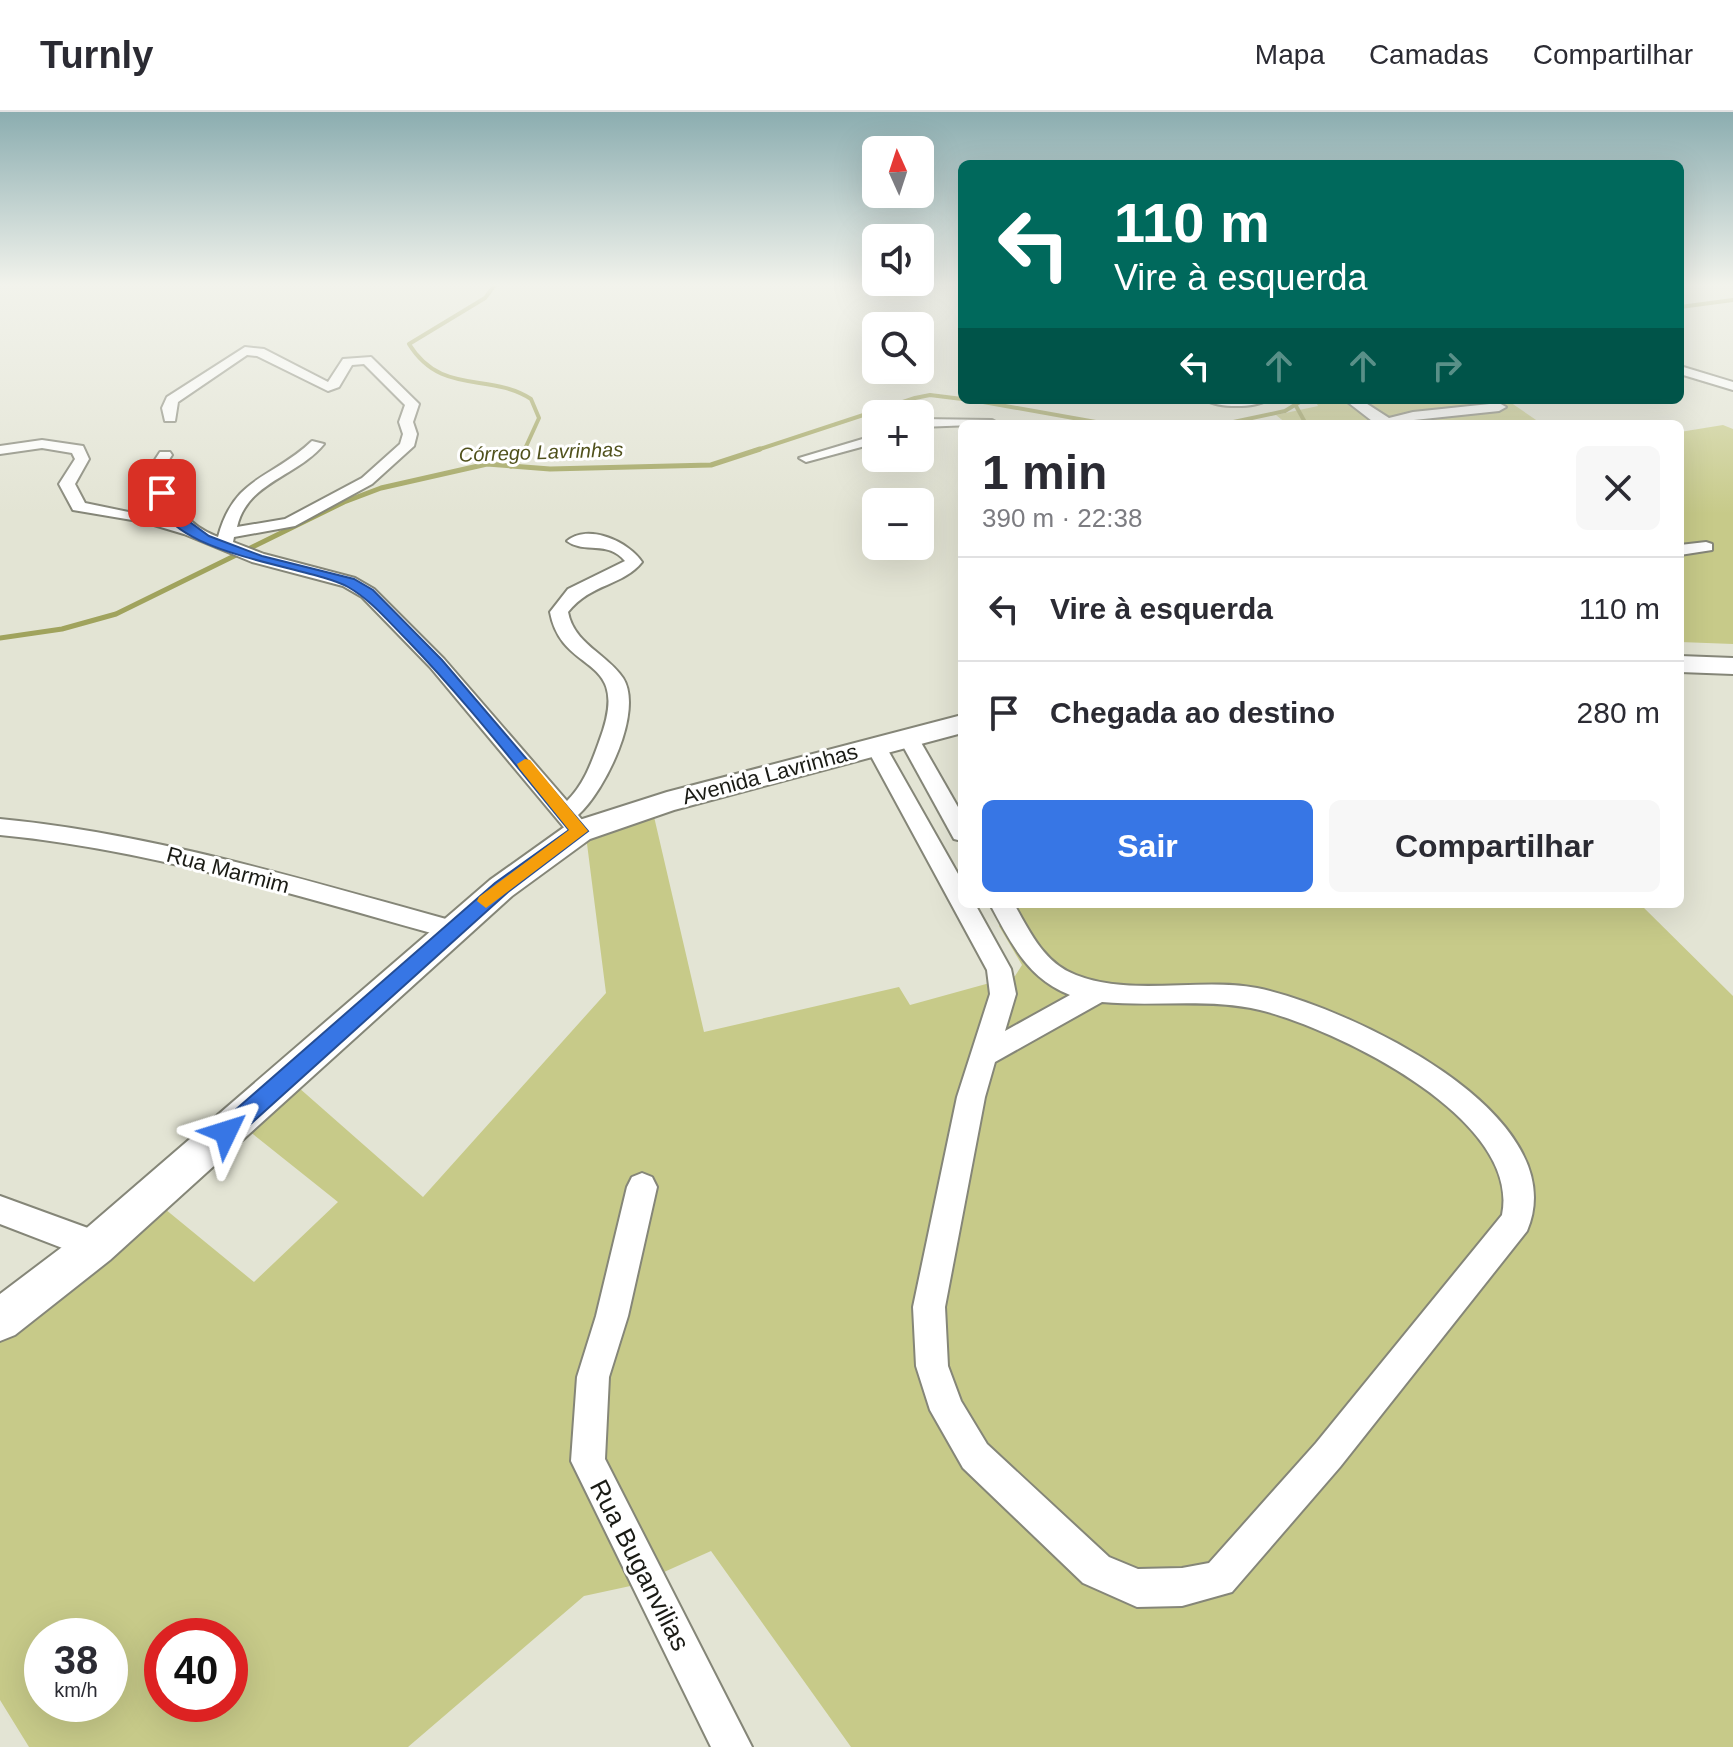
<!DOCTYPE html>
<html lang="pt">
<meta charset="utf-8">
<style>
body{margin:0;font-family:Helvetica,sans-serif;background:#f7f7f7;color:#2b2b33;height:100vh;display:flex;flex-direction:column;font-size:30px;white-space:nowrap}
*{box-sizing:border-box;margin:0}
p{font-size:26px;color:#7c7c81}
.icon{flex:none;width:44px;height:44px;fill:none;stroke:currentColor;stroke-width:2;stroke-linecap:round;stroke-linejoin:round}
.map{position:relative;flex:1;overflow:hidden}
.details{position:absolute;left:958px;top:308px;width:726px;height:488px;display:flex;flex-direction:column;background:#fff;border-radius:12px;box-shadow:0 8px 32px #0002}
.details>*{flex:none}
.hud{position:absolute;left:958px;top:48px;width:726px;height:244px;border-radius:12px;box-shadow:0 8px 32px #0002;background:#00695c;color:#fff;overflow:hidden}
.needle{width:52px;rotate:357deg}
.controls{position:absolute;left:862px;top:24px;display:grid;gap:16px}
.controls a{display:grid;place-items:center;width:72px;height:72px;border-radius:12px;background:#fff;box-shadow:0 8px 32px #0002;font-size:40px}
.speed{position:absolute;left:24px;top:1506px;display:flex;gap:16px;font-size:40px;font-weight:700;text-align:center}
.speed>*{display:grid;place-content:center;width:104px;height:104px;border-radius:50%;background:#fff;box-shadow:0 8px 32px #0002;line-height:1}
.speed small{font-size:20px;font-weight:400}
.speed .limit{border:12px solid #d22;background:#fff;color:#111}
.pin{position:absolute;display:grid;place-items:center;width:68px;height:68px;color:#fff;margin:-34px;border-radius:16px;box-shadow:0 4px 12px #0006}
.me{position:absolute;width:88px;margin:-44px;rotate:49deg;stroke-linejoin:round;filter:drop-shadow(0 0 6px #0008)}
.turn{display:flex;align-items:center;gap:28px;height:168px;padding:0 24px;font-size:36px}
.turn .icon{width:104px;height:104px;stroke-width:2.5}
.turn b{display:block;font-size:56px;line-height:68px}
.lanes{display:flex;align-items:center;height:76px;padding:0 24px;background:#0003;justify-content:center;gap:40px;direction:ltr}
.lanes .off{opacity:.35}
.round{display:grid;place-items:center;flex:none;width:84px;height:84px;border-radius:12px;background:#f7f7f7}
.headline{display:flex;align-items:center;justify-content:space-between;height:136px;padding:0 24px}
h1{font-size:48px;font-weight:700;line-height:60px}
.primary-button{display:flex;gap:16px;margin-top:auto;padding:16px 24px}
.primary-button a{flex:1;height:92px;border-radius:12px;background:#3776e5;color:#fff;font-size:32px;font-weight:700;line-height:92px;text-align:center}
.primary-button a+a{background:#f7f7f7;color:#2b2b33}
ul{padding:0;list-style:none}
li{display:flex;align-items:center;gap:24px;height:104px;padding:0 24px;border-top:2px solid #e1e1e2}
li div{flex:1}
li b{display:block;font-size:30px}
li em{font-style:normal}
header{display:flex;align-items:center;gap:48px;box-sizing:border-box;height:112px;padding:0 40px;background:#fff;border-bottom:2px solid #e1e1e2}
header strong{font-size:38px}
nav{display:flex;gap:44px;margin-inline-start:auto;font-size:28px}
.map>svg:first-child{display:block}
.green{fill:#c7ca89;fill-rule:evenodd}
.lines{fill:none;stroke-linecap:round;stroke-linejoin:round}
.stream-far1{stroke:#a0a35d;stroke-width:4}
.stream{stroke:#a0a35d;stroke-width:5}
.street-casing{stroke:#858678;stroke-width:4}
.secondary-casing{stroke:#858678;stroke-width:4}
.street{fill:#fff;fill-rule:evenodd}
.secondary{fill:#fff;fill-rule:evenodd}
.route{fill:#3776e5;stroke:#244d95;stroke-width:2}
.slow{fill:#f59e0b}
.labels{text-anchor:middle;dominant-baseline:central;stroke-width:6;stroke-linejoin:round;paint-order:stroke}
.far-water-label{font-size:20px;font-style:italic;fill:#50511c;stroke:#fff}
.street-label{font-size:22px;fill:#1a1b15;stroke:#fff}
.near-street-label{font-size:26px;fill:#1a1b15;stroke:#fff}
</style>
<header>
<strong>Turnly</strong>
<nav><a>Mapa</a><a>Camadas</a><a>Compartilhar</a></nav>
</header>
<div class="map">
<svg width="1733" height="1635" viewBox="0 0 1733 1635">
<rect width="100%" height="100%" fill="#e3e4d4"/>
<g class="green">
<path d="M 1315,288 L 1507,288 L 1542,312 L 1287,312 L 1276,303 L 1318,294 Z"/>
<path d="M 1723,313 L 1733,317 L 1733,532 L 1680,530 L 1680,320 Z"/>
<path d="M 652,696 L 704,920 L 899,875 L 910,893 L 1015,864 L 1022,853 L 999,814 L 1015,794 L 1026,792 L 1640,792 L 1733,884 L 1733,1635 L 851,1635 L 711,1439 L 635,1473 L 584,1484 L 408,1635 L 29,1635 L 0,1588 L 0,1211 L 154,1088 L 254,1170 L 338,1090 L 239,1011 L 290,968 L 423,1085 L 606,881 L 585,716 ZM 42,1524 L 110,1524 L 110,1592 L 42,1592 ZM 162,1524 L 230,1524 L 230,1592 L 162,1592 Z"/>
</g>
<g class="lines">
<g class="stream-far1">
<path d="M 495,173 L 485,186 L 409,232 C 441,284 489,260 531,287 L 539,306 L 524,339"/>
<path d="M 1680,195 L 1733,188"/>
<path d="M 972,288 L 1107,312"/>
<path d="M 1296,294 L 1306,312"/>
<path d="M 1224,312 L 1285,299 L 1303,288"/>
<path d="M 754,339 L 915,286 L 930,283 L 962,287"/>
</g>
<g class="stream">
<path d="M 511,354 L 525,337"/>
<path d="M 0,526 L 62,517 L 116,502 L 344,390 L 381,376 L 487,352 L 550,357 L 711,353 L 760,337"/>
</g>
<g class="street-casing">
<g id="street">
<path d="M 245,235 L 264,237 L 328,270 L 343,247 L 371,245 L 419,292 L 413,310 L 417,322 L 414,334 L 372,372 L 295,414 L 234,425 L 233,430 L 264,442 L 355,466 L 374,477 L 444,547 L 567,689 C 584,672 591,652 599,630 C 634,539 562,566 550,500 L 568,477 L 625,449 C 608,428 584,442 567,429 C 588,411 629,430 642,450 C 623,474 591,471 568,500 C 574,532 606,541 623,566 C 644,599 605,679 578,703 L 591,719 L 588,725 L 572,725 L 430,555 L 362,485 L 343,474 L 252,450 L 184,422 L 144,410 L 73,398 L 59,372 L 75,347 L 72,341 L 42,336 L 0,342 L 0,334 L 42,328 L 83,334 L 89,347 L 75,372 L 85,391 L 172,409 L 158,393 L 147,360 L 160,340 L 170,340 L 172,343 L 161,360 C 174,392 185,412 218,425 C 234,364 272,367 312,329 L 324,332 C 297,365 247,370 237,415 L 285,407 L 362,366 L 400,332 L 403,322 L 399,310 L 405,293 L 364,252 L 352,253 L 339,275 L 328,279 L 257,244 L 247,243 L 178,290 L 175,309 L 165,309 L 162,296 L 167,285 Z"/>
<path d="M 1680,254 L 1733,270 L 1733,278 L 1680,262 Z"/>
<path d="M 1206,288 L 1267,288 C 1255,296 1218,296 1206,288 Z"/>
<path d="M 1345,288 L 1361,288 L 1389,306 L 1413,300 L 1499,291 L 1506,295 L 1499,299 L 1376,312 Z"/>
<path d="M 920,307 L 992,308 L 999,312 L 920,315 Z"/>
<path d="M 876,323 L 876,331 L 806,350 L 799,346 Z"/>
<path d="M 1706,430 L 1712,432 L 1712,438 L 1680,443 L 1680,433 Z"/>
<path d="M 908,618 L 915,620 L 962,702 L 962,729 L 954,727 L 898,625 Z"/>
<path d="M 875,626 L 885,633 L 962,769 L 962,792 L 975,792 L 1011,857 L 1016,882 L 1005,919 L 1070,883 C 1027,866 1011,831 990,792 L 1014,792 C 1030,820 1044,851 1076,863 C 1132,885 1199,865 1257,876 C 1345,894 1577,1001 1527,1119 L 1340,1355 L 1232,1480 L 1182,1494 L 1137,1495 L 1083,1471 L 963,1356 L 930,1298 L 916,1254 L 913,1195 L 957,985 L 990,882 L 987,858 L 865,633 ZM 1102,890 C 1154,895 1209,886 1260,898 C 1336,917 1522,1006 1502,1103 L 1316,1331 L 1209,1451 L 1182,1456 L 1138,1457 L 1109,1445 L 987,1332 L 961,1289 L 948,1254 L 945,1195 L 985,985 L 995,950 Z"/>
<path d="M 0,707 C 156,722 303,768 453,809 L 461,811 L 465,818 L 461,825 L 453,827 C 303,786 156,738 0,723 Z"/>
<path d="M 642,1061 L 652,1065 L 657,1075 L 628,1204 L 609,1265 L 605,1347 L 752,1635 L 711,1635 L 571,1349 L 577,1265 L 596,1204 L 627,1075 L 632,1065 Z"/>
<path d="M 0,1084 L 107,1123 L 111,1134 L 107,1145 L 96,1149 L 0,1112 Z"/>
</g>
</g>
<g class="secondary-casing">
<g id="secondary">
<path d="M 1680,544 L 1733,546 L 1733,562 L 1680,560 Z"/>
<path d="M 962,603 L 962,621 L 674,698 L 590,727 L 512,784 L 110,1148 L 15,1223 L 0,1229 L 0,1182 L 82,1120 L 490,768 L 570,711 L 667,680 Z"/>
</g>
</g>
<use href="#street" class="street"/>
<use href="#secondary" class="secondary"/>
</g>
<linearGradient id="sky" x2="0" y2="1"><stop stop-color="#8badb0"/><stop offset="0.43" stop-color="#f2f3ec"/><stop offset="1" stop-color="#f2f3ec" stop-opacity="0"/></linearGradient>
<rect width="1733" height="402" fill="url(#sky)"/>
<path class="route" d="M 158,379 L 166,379 L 179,402 L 209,424 L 262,444 L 354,467 L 373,478 L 442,548 L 588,719 L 508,780 L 234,1027 L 226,1030 L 218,1027 L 215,1020 L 218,1013 L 495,771 L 569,718 C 516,654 465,588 407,528 C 388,509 371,488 348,475 C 309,453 154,442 158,379 Z"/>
<path class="slow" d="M 525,647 L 530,648 L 588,719 L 486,796 L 477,789 L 479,785 L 569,718 L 519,656 L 517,652 Z"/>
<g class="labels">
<g class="far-water-label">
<text transform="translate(541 340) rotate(-2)">Córrego Lavrinhas</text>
</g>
<g class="street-label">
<text transform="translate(770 662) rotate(-15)">Avenida Lavrinhas</text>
<text transform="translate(228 758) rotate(15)">Rua Marmim</text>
</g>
<g class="near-street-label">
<text transform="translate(640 1453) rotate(63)">Rua Buganvilias</text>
</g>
</g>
</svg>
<div class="controls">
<a><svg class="needle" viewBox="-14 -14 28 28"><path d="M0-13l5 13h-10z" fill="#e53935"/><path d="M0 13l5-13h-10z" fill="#7c7c81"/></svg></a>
<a><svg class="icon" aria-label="sound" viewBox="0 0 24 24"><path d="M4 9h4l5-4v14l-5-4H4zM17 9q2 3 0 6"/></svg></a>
<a><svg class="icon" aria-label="search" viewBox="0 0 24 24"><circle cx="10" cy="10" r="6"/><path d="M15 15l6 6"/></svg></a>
<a>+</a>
<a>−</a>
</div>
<div class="speed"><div>38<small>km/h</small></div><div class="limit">40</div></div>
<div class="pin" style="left:162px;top:381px;background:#d93025"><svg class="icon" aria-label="arrive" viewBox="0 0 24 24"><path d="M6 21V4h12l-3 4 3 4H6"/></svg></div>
<svg class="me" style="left:226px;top:1020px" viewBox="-20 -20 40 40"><path d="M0-17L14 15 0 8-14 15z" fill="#3776e5" stroke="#fff" stroke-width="4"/></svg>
<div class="hud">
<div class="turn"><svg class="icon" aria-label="left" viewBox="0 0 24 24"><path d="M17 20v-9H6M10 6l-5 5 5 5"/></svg><div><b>110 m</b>Vire à esquerda</div></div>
<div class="lanes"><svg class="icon" aria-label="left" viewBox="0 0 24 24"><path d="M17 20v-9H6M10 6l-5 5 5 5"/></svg><svg class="icon off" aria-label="ahead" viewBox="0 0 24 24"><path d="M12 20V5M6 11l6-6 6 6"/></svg><svg class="icon off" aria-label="ahead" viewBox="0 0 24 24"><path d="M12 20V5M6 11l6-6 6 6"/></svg><svg class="icon off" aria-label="right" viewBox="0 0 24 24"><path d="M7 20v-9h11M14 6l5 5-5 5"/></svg></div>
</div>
<section class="details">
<div class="headline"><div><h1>1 min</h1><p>390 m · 22:38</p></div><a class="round"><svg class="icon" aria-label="close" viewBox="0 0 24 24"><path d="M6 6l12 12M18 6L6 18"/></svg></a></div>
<ul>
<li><svg class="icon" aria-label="left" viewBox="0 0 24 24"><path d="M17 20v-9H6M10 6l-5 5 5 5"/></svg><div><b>Vire à esquerda</b></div><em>110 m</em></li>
<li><svg class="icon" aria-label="arrive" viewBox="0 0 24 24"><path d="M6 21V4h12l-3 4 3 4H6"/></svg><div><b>Chegada ao destino</b></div><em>280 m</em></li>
</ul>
<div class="primary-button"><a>Sair</a><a>Compartilhar</a></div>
</section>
</div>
